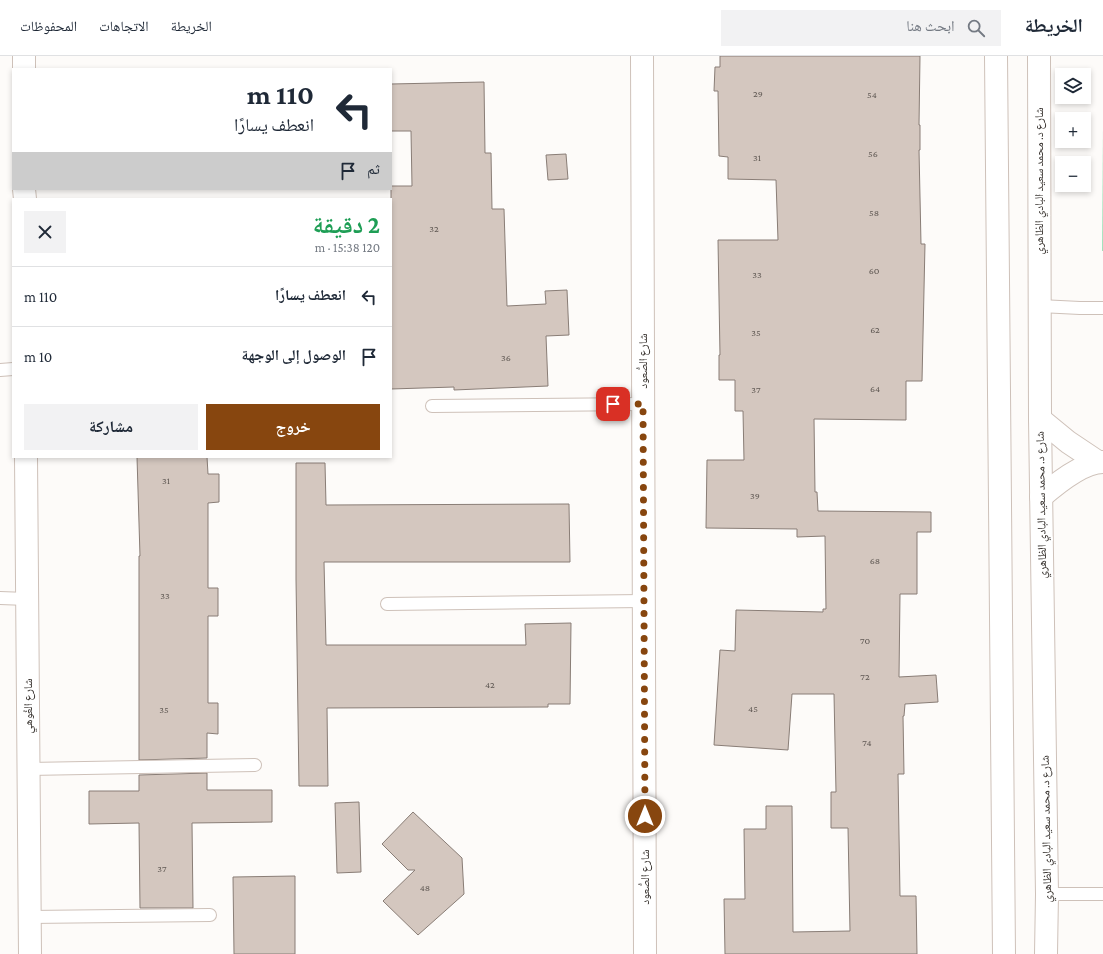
<!DOCTYPE html>
<html lang="ar">
<meta charset="utf-8">
<style>
body{margin:0;font-family:"Crimson Pro","Noto Naskh Arabic",serif;background:#f2f2f3;color:#1f2937;direction:rtl;height:100vh;display:flex;flex-direction:column;font-size:15px;white-space:nowrap}
*{box-sizing:border-box;margin:0}
p{font-size:13px;color:#747a83}
.icon{flex:none;width:22px;height:22px;fill:none;stroke:currentColor;stroke-width:2;stroke-linecap:round;stroke-linejoin:round}
.map{position:relative;flex:1;overflow:hidden;direction:ltr}
.sheet{position:absolute;left:12px;top:142px;width:380px;height:260px;display:flex;flex-direction:column;background:#fff;border-radius:0px;box-shadow:0 2px 6px #0003;direction:rtl}
.sheet>*{flex:none}
.hud{position:absolute;left:12px;top:12px;width:380px;height:122px;border-radius:0px;box-shadow:0 2px 6px #0003;direction:rtl;background:#fff;color:#1f2937;overflow:hidden}
.tools{position:absolute;left:1055px;top:12px;display:grid;gap:8px}
.tools a{display:grid;place-items:center;width:36px;height:36px;border-radius:0px;background:#fff;box-shadow:0 2px 6px #0003;font-size:20px}
.pin{position:absolute;display:grid;place-items:center;width:34px;height:34px;color:#fff;margin:-17px;border-radius:8px;box-shadow:0 2px 6px #0006}
.me{position:absolute;width:44px;margin:-22px;rotate:0deg;stroke-linejoin:round;filter:drop-shadow(0 0 3px #0008)}
.turn{display:flex;align-items:center;gap:14px;height:84px;padding:0 12px;font-size:18px}
.turn .icon{width:52px;height:52px;stroke-width:2.5}
.turn b{display:block;font-size:28px;line-height:34px}
.then{display:flex;align-items:center;height:38px;padding:0 12px;background:#0003;gap:8px;font-size:15px}
.round{display:grid;place-items:center;flex:none;width:42px;height:42px;border-radius:0px;background:#f2f2f3}
.headline{display:flex;align-items:center;justify-content:space-between;height:68px;padding:0 12px}
h1{font-size:24px;font-weight:700;line-height:30px;color:#1e9e55}
.action{display:flex;gap:8px;margin-top:auto;padding:8px 12px}
.action a{flex:1;height:46px;border-radius:0px;background:#87460f;color:#fff;font-size:16px;font-weight:700;line-height:46px;text-align:center}
.action a+a{background:#f2f2f3;color:#1f2937}
ul{padding:0;list-style:none}
li{display:flex;align-items:center;gap:12px;height:60px;padding:0 12px;border-top:1px solid #e0e1e3}
li div{flex:1}
li b{display:block;font-size:15px}
li em{font-style:normal}
header{display:flex;align-items:center;gap:24px;box-sizing:border-box;height:56px;padding:0 20px;background:#fff;border-bottom:1px solid #e0e1e3}
header strong{font-size:19px}
nav{display:flex;gap:22px;margin-inline-start:auto;font-size:14px}
.search{width:280px;height:36px;background:#f2f2f3;display:flex;align-items:center;gap:10px;box-sizing:border-box;padding:0 14px;border-radius:0px;color:#747a83;font-size:15px}
.map>svg:first-child{display:block}
.green{fill:#a0e1ba}
.building{fill:#d4c7bf;stroke:#897d76}
.lines{fill:none;stroke-linecap:round;stroke-linejoin:round}
.service-casing{stroke:#cec1b9;stroke-width:14}
.minor-casing{stroke:#cec1b9;stroke-width:24}
.tertiary-casing{stroke:#cec1b9;stroke-width:24}
.service{stroke:#fff;stroke-width:12}
.minor{stroke:#fff;stroke-width:22}
.tertiary{stroke:#fff;stroke-width:22}
.route{stroke:#87460f;stroke-width:7;stroke-dasharray:0 12.6}
.labels{text-anchor:middle;dominant-baseline:central;stroke-width:4;stroke-linejoin:round;paint-order:stroke}
.number-label{font-size:10px;fill:#605954}
.street-label{font-size:12px;fill:#393430;stroke:#fff}
</style>
<header>
<strong>الخريطة</strong>
<div class="search"><svg class="icon" aria-label="search" viewBox="0 0 24 24"><circle cx="10" cy="10" r="6"/><path d="M15 15l6 6"/></svg>ابحث هنا</div>
<nav><a>الخريطة</a><a>الاتجاهات</a><a>المحفوظات</a></nav>
</header>
<div class="map">
<svg width="1103" height="898" viewBox="0 0 1103 898">
<rect width="100%" height="100%" fill="#fdfbf9"/>
<path class="green" d="M 1103,72 L 1103,195 L 1102,195 Z"/>
<g class="building">
<path d="M 720,0 L 920,0 L 919,69 L 920,69 L 920,94 L 919,94 L 921,188 L 925,188 L 922,325 L 906,325 L 906,364 L 814,363 L 815,436 L 817,436 L 818,455 L 931,456 L 931,476 L 917,476 L 917,538 L 900,538 L 899,621 L 936,619 L 938,646 L 905,648 L 904,660 L 903,660 L 904,718 L 898,718 L 900,840 L 916,840 L 917,898 L 725,898 L 724,843 L 745,843 L 744,773 L 766,773 L 766,750 L 792,750 L 793,876 L 850,875 L 848,772 L 831,772 L 831,736 L 836,736 L 834,638 L 792,638 L 788,694 L 714,689 L 720,594 L 735,595 L 736,554 L 823,556 L 823,553 L 826,553 L 825,480 L 797,481 L 797,473 L 706,472 L 707,404 L 744,404 L 743,355 L 735,355 L 735,324 L 719,324 L 719,299 L 720,299 L 718,184 L 778,184 L 776,124 L 728,123 L 728,101 L 719,100 L 718,35 L 714,35 L 715,11 L 720,11 Z"/>
<path d="M 484,26 L 485,97 L 491,97 L 492,153 L 504,153 L 507,250 L 546,248 L 545,235 L 567,234 L 569,279 L 546,280 L 548,330 L 454,334 L 454,331 L 391,333 L 391,130 L 412,130 L 411,75 L 391,75 L 391,28 Z"/>
<path d="M 566,98 L 568,123 L 548,124 L 546,99 Z"/>
<path d="M 137,401 L 207,401 L 208,418 L 219,418 L 219,446 L 208,447 L 208,532 L 218,532 L 218,560 L 208,560 L 208,647 L 218,647 L 218,678 L 207,677 L 207,702 L 139,704 L 139,500 L 140,500 Z"/>
<path d="M 296,407 L 325,407 L 326,449 L 569,448 L 570,506 L 324,506 L 326,589 L 526,589 L 525,568 L 571,567 L 570,648 L 548,648 L 548,651 L 327,652 L 328,730 L 299,730 L 296,523 Z"/>
<path d="M 207,717 L 207,734 L 272,734 L 272,766 L 192,767 L 193,852 L 140,852 L 139,767 L 89,768 L 89,735 L 139,735 L 139,719 Z"/>
<path d="M 359,746 L 361,816 L 337,817 L 335,747 Z"/>
<path d="M 413,756 L 462,802 L 464,838 L 418,879 L 383,845 L 415,814 L 408,814 L 382,788 Z"/>
<path d="M 295,820 L 295,898 L 234,898 L 233,821 Z"/>
</g>
<g class="lines">
<g class="service-casing">
<g id="service">
<path d="M 1040,250 L 1080,252 L 1103,252"/>
<path d="M 0,314 L 13,313"/>
<path d="M 432,350 L 643,348"/>
<path d="M 0,542 L 27,543"/>
<path d="M 387,548 L 644,545"/>
<path d="M 28,713 L 255,709"/>
<path d="M 1047,838 L 1103,838"/>
<path d="M 29,861 L 210,859"/>
</g>
</g>
<g class="minor-casing">
<g id="minor">
<path d="M 24,0 L 24,13"/>
<path d="M 642,0 L 645,898"/>
<path d="M 24,133 L 25,143"/>
<path d="M 1040,363 L 1068,386 L 1098,406"/>
<path d="M 26,401 L 30,898"/>
<path d="M 1041,441 C 1056,428 1083,406 1103,406"/>
</g>
</g>
<g class="tertiary-casing">
<g id="tertiary">
<path d="M 996,0 L 1004,898"/>
<path d="M 1039,0 L 1040,363 L 1047,838 L 1046,898"/>
</g>
</g>
<use href="#service" class="service"/>
<use href="#minor" class="minor"/>
<use href="#tertiary" class="tertiary"/>
</g>
<g class="lines">
<path class="route" d="M 613,348 L 643,348 L 645,760"/>
</g>
<g class="labels">
<g class="number-label">
<text x="758" y="37">29</text>
<text x="872" y="38">54</text>
<text x="873" y="97">56</text>
<text x="757" y="101">31</text>
<text x="874" y="156">58</text>
<text x="434" y="172">32</text>
<text x="874" y="214">60</text>
<text x="757" y="218">33</text>
<text x="875" y="273">62</text>
<text x="756" y="276">35</text>
<text x="506" y="301">36</text>
<text x="875" y="332">64</text>
<text x="756" y="333">37</text>
<text x="166" y="424">31</text>
<text x="755" y="439">39</text>
<text x="875" y="504">68</text>
<text x="165" y="539">33</text>
<text x="865" y="584">70</text>
<text x="865" y="620">72</text>
<text x="490" y="628">42</text>
<text x="753" y="652">45</text>
<text x="164" y="653">35</text>
<text x="867" y="686">74</text>
<text x="162" y="812">37</text>
<text x="425" y="831">48</text>
</g>
<g class="street-label">
<text transform="translate(1039 125) rotate(-90)">شارع د. محمد سعيد البادي الظاهري</text>
<text transform="translate(643 305) rotate(-90)">شارع الصُّعود</text>
<text transform="translate(1041 449) rotate(-91)">شارع د. محمد سعيد البادي الظاهري</text>
<text transform="translate(28 650) rotate(-90)">شارع الغُوهي</text>
<text transform="translate(1046 773) rotate(-91)">شارع د. محمد سعيد البادي الظاهري</text>
<text transform="translate(645 821) rotate(-90)">شارع الصُّعود</text>
</g>
</g>
</svg>
<div class="tools">
<a><svg class="icon" aria-label="layers" viewBox="0 0 24 24"><path d="M12 4l9 5-9 5-9-5zM3 14l9 5 9-5"/></svg></a>
<a>+</a>
<a>−</a>
</div>
<div class="pin" style="left:613px;top:348px;background:#d93025"><svg class="icon" aria-label="arrive" viewBox="0 0 24 24"><path d="M6 21V4h12l-3 4 3 4H6"/></svg></div>
<svg class="me" style="left:645px;top:760px" viewBox="-20 -20 40 40"><circle r="17" fill="#87460f" stroke="#fff" stroke-width="3"/><path d="M0-11L8 9 0 5-8 9z" fill="#fff"/></svg>
<div class="hud">
<div class="turn"><svg class="icon" aria-label="left" viewBox="0 0 24 24"><path d="M17 20v-9H6M10 6l-5 5 5 5"/></svg><div><b>110 m</b>انعطف يسارًا</div></div>
<div class="then">ثم<svg class="icon" aria-label="arrive" viewBox="0 0 24 24"><path d="M6 21V4h12l-3 4 3 4H6"/></svg></div>
</div>
<section class="sheet">
<div class="headline"><div><h1>2 دقيقة</h1><p>120 m · 15:38</p></div><a class="round"><svg class="icon" aria-label="close" viewBox="0 0 24 24"><path d="M6 6l12 12M18 6L6 18"/></svg></a></div>
<ul>
<li><svg class="icon" aria-label="left" viewBox="0 0 24 24"><path d="M17 20v-9H6M10 6l-5 5 5 5"/></svg><div><b>انعطف يسارًا</b></div><em>110 m</em></li>
<li><svg class="icon" aria-label="arrive" viewBox="0 0 24 24"><path d="M6 21V4h12l-3 4 3 4H6"/></svg><div><b>الوصول إلى الوجهة</b></div><em>10 m</em></li>
</ul>
<div class="action"><a>خروج</a><a>مشاركة</a></div>
</section>
</div>
